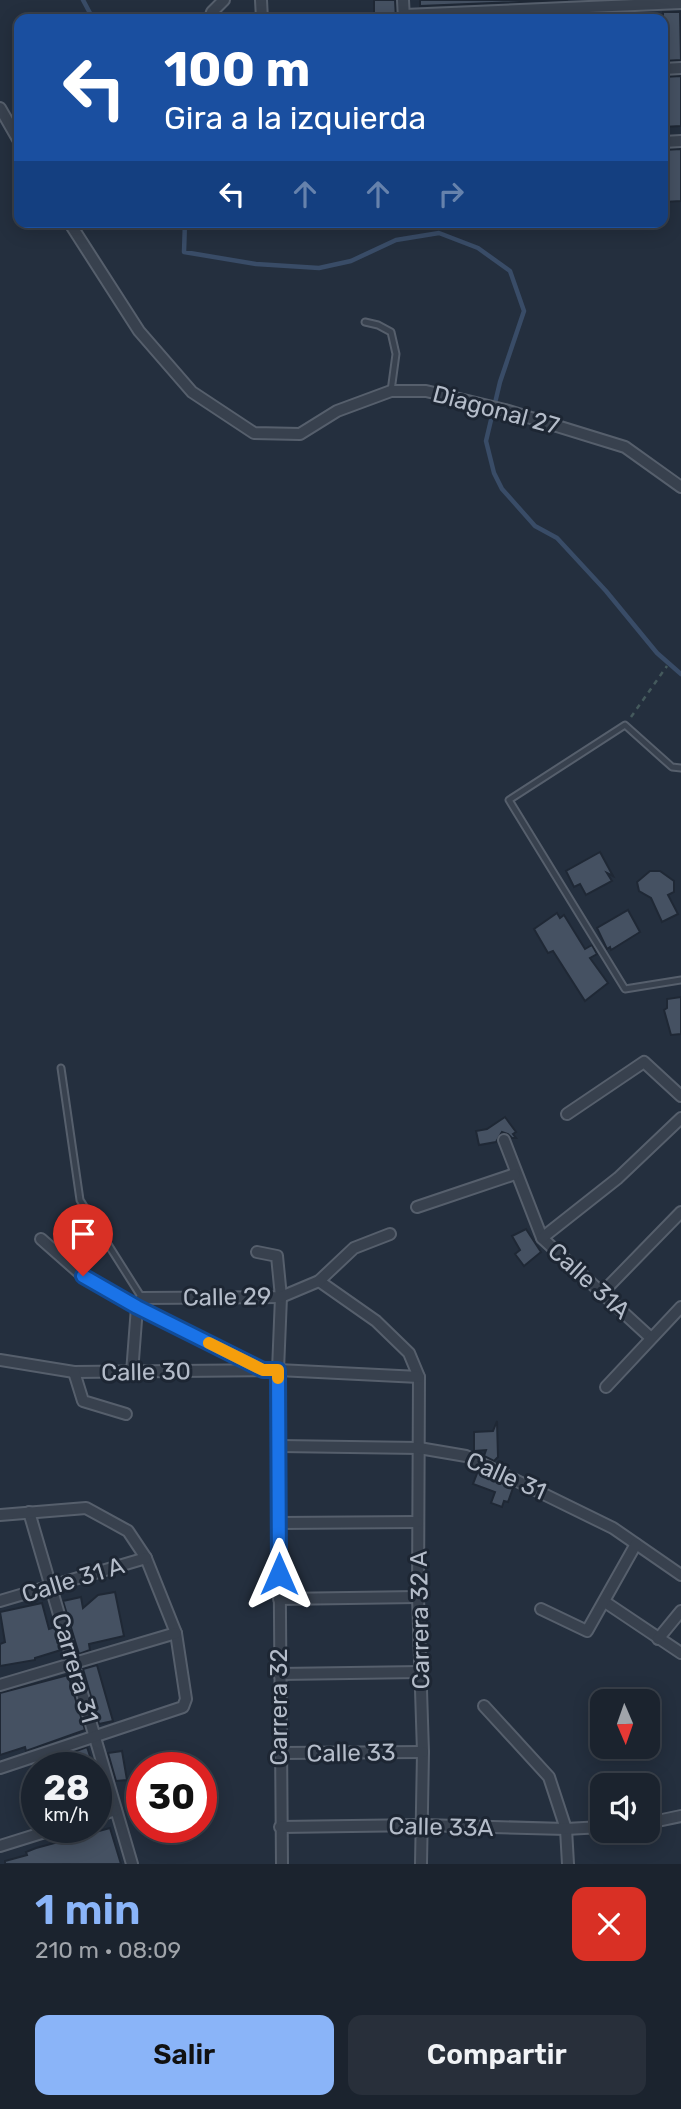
<!DOCTYPE html>
<html lang="es">
<meta charset="utf-8">
<style>
body{margin:0;font-family:Rubik,sans-serif;background:#282f3a;color:#f1f3f6;height:100vh;display:flex;flex-direction:column;font-size:26px;white-space:nowrap}
*{box-sizing:border-box;margin:0}
p{font-size:23px;color:#a0a4aa}
.icon{flex:none;width:38px;height:38px;fill:none;stroke:currentColor;stroke-width:2;stroke-linecap:round;stroke-linejoin:round}
.map{position:relative;height:1864px;overflow:hidden}
.panel{display:flex;flex-direction:column;background:#1b232e;flex:1}
.panel>*{flex:none}
.hud{position:absolute;left:14px;top:14px;width:654px;height:214px;border-radius:14px;box-shadow:0 4px 18px #0003,0 0 0 2px #39404a;background:#1a4fa0;color:#fff;overflow:hidden}
.needle{width:46px;rotate:178deg}
.fabs{position:absolute;left:590px;top:1689px;display:grid;gap:14px}
.fabs a{display:grid;place-items:center;width:70px;height:70px;border-radius:14px;background:#1b232e;box-shadow:0 4px 18px #0003,0 0 0 2px #39404a;font-size:35px}
.speed{position:absolute;left:21px;top:1752px;display:flex;gap:14px;font-size:35px;font-weight:700;text-align:center}
.speed>*{display:grid;place-content:center;width:91px;height:91px;border-radius:50%;background:#1b232e;box-shadow:0 4px 18px #0003,0 0 0 2px #39404a;line-height:1}
.speed small{font-size:18px;font-weight:400}
.speed .limit{border:10px solid #d22;background:#fff;color:#111}
.pin{position:absolute;display:grid;place-items:center;width:60px;height:60px;color:#fff;margin:-72px -30px;border-radius:50% 50% 50% 0;rotate:-45deg;box-shadow:0 0 7px #0007}
.pin .icon{rotate:45deg}
.me{position:absolute;width:77px;margin:-38px;rotate:0deg;stroke-linejoin:round;filter:drop-shadow(0 0 5px #0008)}
.turn{display:flex;align-items:center;gap:24px;height:147px;padding:0 35px;font-size:32px}
.turn .icon{width:91px;height:91px;stroke-width:2.5}
.turn b{display:block;font-size:49px;line-height:60px}
.lanes{display:flex;align-items:center;height:66px;padding:0 35px;background:#0003;justify-content:center;gap:35px;direction:ltr}
.lanes .off{opacity:.35}
.round{display:grid;place-items:center;flex:none;width:74px;height:74px;border-radius:14px;background:#282f3a}
.overview{display:flex;align-items:center;justify-content:space-between;height:119px;padding:0 35px}
h1{font-size:42px;font-weight:600;line-height:52px;color:#8ab4f8}
.primary-button{display:flex;gap:14px;margin-top:auto;padding:14px 35px}
.primary-button a{flex:1;height:80px;border-radius:14px;background:#8ab4f8;color:#111;font-size:28px;font-weight:600;line-height:80px;text-align:center}
.primary-button a+a{background:#282f3a;color:#f1f3f6}
.map>svg:first-child{display:block}
.lines{fill:none;stroke-linecap:round;stroke-linejoin:round}
.stream{stroke:#394c67;stroke-width:4.5}
.building{fill:#455162;stroke:#1f2835;stroke-width:2}
.lane-casing{stroke:#565f6c;stroke-width:9}
.street-casing{stroke:#565f6c;stroke-width:14}
.path{stroke:#44595c;stroke-width:2.5;stroke-dasharray:5 5;stroke-linecap:butt}
.lane{stroke:#38414e;stroke-width:5}
.street{stroke:#38414e;stroke-width:10}
.route-casing{stroke:#114b97;stroke-width:18}
.route{stroke:#1a73e8;stroke-width:12}
.slow{stroke:#f59e0b;stroke-width:12}
.labels{text-anchor:middle;dominant-baseline:central;stroke-width:6;stroke-linejoin:round;paint-order:stroke}
.street-label{font-size:24px;fill:#b4bcc9;stroke:#1d2633}
</style>
<div class="map">
<svg width="681" height="1864" viewBox="0 0 681 1864">
<rect width="100%" height="100%" fill="#242f3e"/>
<g class="lines">
<g class="stream">
<path d="M 83,0 L 91,15 L 115,19"/>
<path d="M 185,222 L 184,252 L 256,264 L 319,268 L 351,261 L 396,240 L 439,233 L 478,248 L 510,271 L 524,311 L 500,382 L 486,441 L 494,473 L 502,489 L 535,526 L 557,538 L 606,591 L 657,653 L 681,674"/>
</g>
</g>
<g class="building">
<path d="M 374,0 L 395,0 L 396,19 L 374,19 Z"/>
<path d="M 420,0 L 568,0 L 420,6 Z"/>
<path d="M 663,12 L 680,12 L 681,60 L 663,61 Z"/>
<path d="M 681,76 L 681,126 L 663,127 L 663,77 Z"/>
<path d="M 681,149 L 681,201 L 664,202 L 663,150 Z"/>
<path d="M 600,852 L 613,876 L 607,873 L 612,881 L 586,895 L 580,884 L 574,887 L 566,871 Z"/>
<path d="M 650,871 L 660,871 L 674,881 L 674,892 L 668,895 L 678,914 L 662,922 L 651,898 L 639,891 L 637,882 Z"/>
<path d="M 628,910 L 640,932 L 611,950 L 610,947 L 607,949 L 597,928 Z"/>
<path d="M 557,913 L 560,918 L 564,915 L 585,949 L 592,945 L 597,954 L 590,958 L 608,983 L 585,1001 L 553,951 L 548,953 L 534,929 Z"/>
<path d="M 681,997 L 681,1034 L 671,1035 L 664,1010 L 667,1008 L 667,999 Z"/>
<path d="M 505,1117 L 516,1132 L 513,1134 L 516,1138 L 512,1138 L 508,1134 L 502,1132 L 496,1142 L 479,1145 L 476,1131 L 487,1129 Z"/>
<path d="M 526,1229 L 541,1252 L 524,1266 L 515,1254 L 520,1250 L 512,1236 Z"/>
<path d="M 497,1421 L 498,1457 L 494,1461 L 484,1456 L 486,1450 L 474,1451 L 474,1432 L 493,1431 Z"/>
<path d="M 478,1471 L 513,1488 L 508,1502 L 504,1501 L 502,1507 L 491,1503 L 495,1492 L 473,1484 Z"/>
<path d="M 115,1592 L 124,1636 L 89,1644 L 90,1650 L 79,1654 L 63,1601 L 81,1597 L 83,1608 L 98,1595 Z"/>
<path d="M 42,1603 L 49,1629 L 55,1627 L 61,1650 L 35,1658 L 35,1660 L 0,1666 L 0,1644 L 5,1642 L 0,1612 Z"/>
<path d="M 97,1665 L 113,1721 L 99,1724 L 83,1669 Z"/>
<path d="M 68,1675 L 85,1730 L 26,1751 L 25,1747 L 0,1755 L 0,1693 Z"/>
<path d="M 87,1747 L 91,1759 L 66,1768 L 30,1768 Z"/>
<path d="M 122,1751 L 127,1780 L 116,1781 L 108,1753 Z"/>
<path d="M 110,1828 L 121,1864 L 5,1864 L 5,1861 L 27,1855 L 26,1852 L 36,1848 Z"/>
</g>
<g class="lines">
<g class="lane-casing">
<g id="lane">
<path d="M 365,322 L 378,325 L 391,332 L 396,354 L 391,391"/>
<path d="M 681,768 L 672,767 L 625,725 L 509,800 L 625,989 L 681,980"/>
<path d="M 61,1068 L 80,1200 L 142,1298"/>
</g>
</g>
<g class="street-casing">
<g id="street">
<path d="M 261,0 L 262,19"/>
<path d="M 403,0 L 404,19"/>
<path d="M 404,15 L 681,3"/>
<path d="M 210,19 L 212,12 L 224,0"/>
<path d="M 663,69 L 681,68"/>
<path d="M 0,108 L 19,141"/>
<path d="M 663,142 L 681,141"/>
<path d="M 69,222 L 139,331 L 192,392 L 254,433 L 300,434 L 337,411 L 391,391 L 426,391 L 505,410 L 625,447 L 681,487"/>
<path d="M 567,1114 L 644,1062 L 681,1096"/>
<path d="M 504,1140 L 542,1238 L 651,1338"/>
<path d="M 417,1207 L 515,1174"/>
<path d="M 542,1238 L 618,1178 L 681,1118"/>
<path d="M 41,1239 L 83,1276 L 137,1307 L 261,1369"/>
<path d="M 257,1252 L 277,1256 L 281,1297 L 278,1370 L 282,1864"/>
<path d="M 319,1281 L 376,1321 L 409,1353 L 419,1377 L 418,1597 L 423,1752 L 421,1864"/>
<path d="M 602,1293 L 681,1212"/>
<path d="M 0,1360 L 74,1372 L 278,1370 L 419,1377"/>
<path d="M 74,1372 L 83,1401 L 126,1414"/>
<path d="M 132,1373 L 137,1307 L 142,1298 L 281,1297 L 319,1281 L 354,1248 L 390,1234"/>
<path d="M 606,1387 L 681,1307"/>
<path d="M 280,1446 L 419,1448 L 466,1456 L 613,1528 L 681,1575"/>
<path d="M 29,1512 L 132,1864"/>
<path d="M 0,1515 L 86,1508 L 128,1531 L 146,1558 L 176,1633 L 186,1699 L 183,1707 L 0,1768"/>
<path d="M 279,1523 L 418,1522"/>
<path d="M 279,1599 L 418,1597"/>
<path d="M 0,1601 L 146,1558"/>
<path d="M 605,1602 L 681,1653"/>
<path d="M 541,1609 L 587,1631 L 636,1544"/>
<path d="M 658,1639 L 681,1611"/>
<path d="M 279,1674 L 421,1672"/>
<path d="M 0,1685 L 176,1633"/>
<path d="M 484,1706 L 549,1777 L 566,1829 L 568,1864"/>
<path d="M 280,1753 L 423,1752"/>
<path d="M 96,1816 L 116,1810"/>
<path d="M 648,1823 L 681,1816"/>
<path d="M 280,1827 L 423,1825 L 566,1829 L 602,1827"/>
<path d="M 0,1846 L 61,1827"/>
</g>
</g>
<path class="path" d="M 631,717 L 667,666"/>
<use href="#lane" class="lane"/>
<use href="#street" class="street"/>
</g>
<g class="lines">
<g class="route-casing">
<path id="route" d="M 83,1276 L 137,1307 L 263,1370 L 278,1370 L 279,1574"/>
</g>
<use href="#route" class="route"/>
<path class="slow" d="M 209,1343 L 263,1370 L 278,1370 L 278,1378"/>
</g>
<g class="labels">
<g class="street-label">
<text transform="translate(496 410) rotate(15)">Diagonal 27</text>
<text transform="translate(589 1281) rotate(42)">Calle 31A</text>
<text transform="translate(227 1297) rotate(-1)">Calle 29</text>
<text transform="translate(146 1372) rotate(-1)">Calle 30</text>
<text transform="translate(506 1476) rotate(24)">Calle 31</text>
<text transform="translate(73 1580) rotate(-17)">Calle 31 A</text>
<text transform="translate(420 1620) rotate(-91)">Carrera 32 A</text>
<text transform="translate(75 1668) rotate(74)">Carrera 31</text>
<text transform="translate(279 1707) rotate(-90)">Carrera 32</text>
<text transform="translate(351 1753) rotate(-1)">Calle 33</text>
<text transform="translate(441 1827) rotate(1)">Calle 33A</text>
</g>
</g>
</svg>
<div class="fabs">
<a><svg class="needle" viewBox="-14 -14 28 28"><path d="M0-13l5 13h-10z" fill="#e53935"/><path d="M0 13l5-13h-10z" fill="#a0a4aa"/></svg></a>
<a><svg class="icon" aria-label="sound" viewBox="0 0 24 24"><path d="M4 9h4l5-4v14l-5-4H4zM17 9q2 3 0 6"/></svg></a>
</div>
<div class="speed"><div>28<small>km/h</small></div><div class="limit">30</div></div>
<div class="pin" style="left:83px;top:1276px;background:#d93025"><svg class="icon" aria-label="arrive" viewBox="0 0 24 24"><path d="M6 21V4h12l-3 4 3 4H6"/></svg></div>
<svg class="me" style="left:279px;top:1574px" viewBox="-20 -20 40 40"><path d="M0-17L14 15 0 8-14 15z" fill="#1a73e8" stroke="#fff" stroke-width="4"/></svg>
<div class="hud">
<div class="turn"><svg class="icon" aria-label="left" viewBox="0 0 24 24"><path d="M17 20v-9H6M10 6l-5 5 5 5"/></svg><div><b>100 m</b>Gira a la izquierda</div></div>
<div class="lanes"><svg class="icon" aria-label="left" viewBox="0 0 24 24"><path d="M17 20v-9H6M10 6l-5 5 5 5"/></svg><svg class="icon off" aria-label="ahead" viewBox="0 0 24 24"><path d="M12 20V5M6 11l6-6 6 6"/></svg><svg class="icon off" aria-label="ahead" viewBox="0 0 24 24"><path d="M12 20V5M6 11l6-6 6 6"/></svg><svg class="icon off" aria-label="right" viewBox="0 0 24 24"><path d="M7 20v-9h11M14 6l5 5-5 5"/></svg></div>
</div>
</div>
<section class="panel">
<div class="overview"><div><h1>1 min</h1><p>210 m · 08:09</p></div><a class="round" style="background:#d93025;color:#fff"><svg class="icon" aria-label="close" viewBox="0 0 24 24"><path d="M6 6l12 12M18 6L6 18"/></svg></a></div>
<div class="primary-button"><a>Salir</a><a>Compartir</a></div>
</section>
